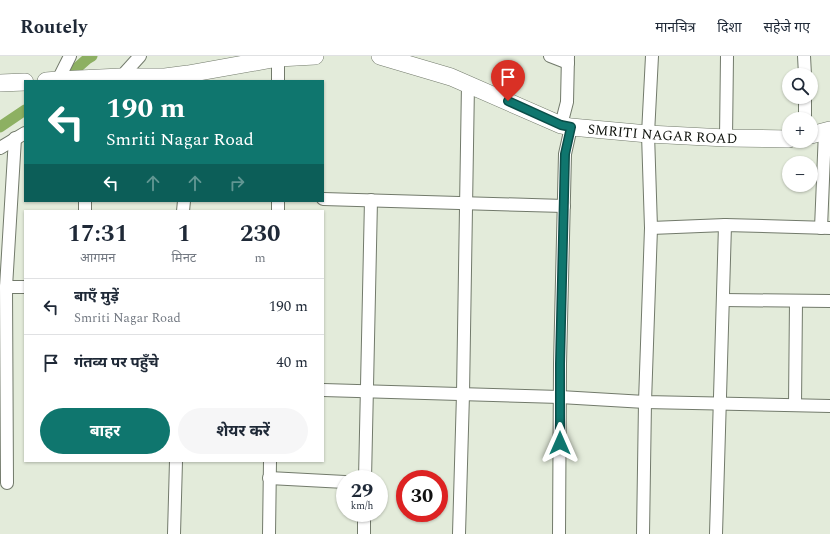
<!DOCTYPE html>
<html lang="hi">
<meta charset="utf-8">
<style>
body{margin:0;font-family:Spectral,"Noto Sans Devanagari",serif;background:#f6f6f7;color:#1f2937;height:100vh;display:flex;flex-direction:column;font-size:15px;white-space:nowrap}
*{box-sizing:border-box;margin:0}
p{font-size:13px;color:#747a83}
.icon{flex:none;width:22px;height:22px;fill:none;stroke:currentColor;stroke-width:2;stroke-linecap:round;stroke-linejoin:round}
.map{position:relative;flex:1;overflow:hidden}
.panel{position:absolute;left:24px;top:154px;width:300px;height:252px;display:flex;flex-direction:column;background:#fff;border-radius:0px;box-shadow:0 1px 3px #0004}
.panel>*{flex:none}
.guide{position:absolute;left:24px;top:24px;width:300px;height:122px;border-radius:0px;box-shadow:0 1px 3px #0004;background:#0f766e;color:#fff;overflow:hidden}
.buttons{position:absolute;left:782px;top:12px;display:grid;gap:8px}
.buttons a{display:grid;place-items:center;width:36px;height:36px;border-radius:50%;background:#fff;box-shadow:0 1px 3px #0004;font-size:20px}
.speed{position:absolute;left:336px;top:414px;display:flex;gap:8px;font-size:20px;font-weight:700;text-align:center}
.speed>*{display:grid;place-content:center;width:52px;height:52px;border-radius:50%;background:#fff;box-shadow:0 1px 3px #0004;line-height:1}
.speed small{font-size:10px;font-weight:400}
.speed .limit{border:6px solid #d22;background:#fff;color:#111}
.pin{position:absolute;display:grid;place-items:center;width:34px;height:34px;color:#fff;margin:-41px -17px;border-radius:50% 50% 50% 0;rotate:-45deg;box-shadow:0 0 4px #0007}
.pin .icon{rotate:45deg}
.me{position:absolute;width:44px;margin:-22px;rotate:0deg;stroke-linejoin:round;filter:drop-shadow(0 0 3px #0008)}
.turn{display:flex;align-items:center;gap:14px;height:84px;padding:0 16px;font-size:18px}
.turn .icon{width:52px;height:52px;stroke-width:2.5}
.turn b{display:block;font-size:28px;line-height:34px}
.lanes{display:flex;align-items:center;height:38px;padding:0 16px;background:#0003;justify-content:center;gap:20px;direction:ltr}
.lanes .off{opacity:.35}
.eta{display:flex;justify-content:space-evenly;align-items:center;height:68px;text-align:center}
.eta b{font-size:24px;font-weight:700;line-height:28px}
.button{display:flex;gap:8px;margin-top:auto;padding:8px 16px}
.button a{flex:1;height:46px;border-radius:24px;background:#0f766e;color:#fff;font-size:16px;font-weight:700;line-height:46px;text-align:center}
.button a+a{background:#f6f6f7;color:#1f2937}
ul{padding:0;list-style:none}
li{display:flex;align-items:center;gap:12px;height:56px;padding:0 16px;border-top:1px solid #e0e1e3}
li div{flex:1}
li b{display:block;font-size:15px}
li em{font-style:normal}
header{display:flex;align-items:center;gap:24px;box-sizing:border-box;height:56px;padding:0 20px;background:#fff;border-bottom:1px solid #e0e1e3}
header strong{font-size:19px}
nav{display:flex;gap:22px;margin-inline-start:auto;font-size:14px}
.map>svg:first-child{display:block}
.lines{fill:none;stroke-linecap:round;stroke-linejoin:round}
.canal{stroke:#8db062;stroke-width:11}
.minor-casing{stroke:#727a6b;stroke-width:14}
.secondary-casing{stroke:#727a6b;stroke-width:18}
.minor{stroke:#fff;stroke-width:12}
.secondary{stroke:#fff;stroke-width:17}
.route-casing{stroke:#0a4d48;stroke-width:10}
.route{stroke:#0f766e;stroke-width:7}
.labels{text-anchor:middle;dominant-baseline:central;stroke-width:3;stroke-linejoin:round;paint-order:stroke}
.street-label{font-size:14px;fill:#0f120c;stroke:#e3ebda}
</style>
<header>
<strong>Routely</strong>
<nav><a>मानचित्र</a><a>दिशा</a><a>सहेजे गए</a></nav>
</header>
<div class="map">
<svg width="830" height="478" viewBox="0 0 830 478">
<rect width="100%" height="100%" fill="#e3ebda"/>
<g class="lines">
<g class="canal">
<path d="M 62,25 L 87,3 L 92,0"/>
<path d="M 0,71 L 25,54"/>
</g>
<g class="minor-casing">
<g id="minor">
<path d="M 550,0 L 568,7"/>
<path d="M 804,0 L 805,19"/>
<path d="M 278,2 L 278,25"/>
<path d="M 121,21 L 140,0"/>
<path d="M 58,24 L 70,0"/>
<path d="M 805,41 L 805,63"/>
<path d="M 561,69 L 567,46 L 568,0"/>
<path d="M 726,82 L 727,0"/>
<path d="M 0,92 L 25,77"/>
<path d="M 323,143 L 564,150"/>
<path d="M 85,155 L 85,145"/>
<path d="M 183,155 L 184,145"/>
<path d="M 278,155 L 278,145"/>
<path d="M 651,172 L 725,169 L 830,172"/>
<path d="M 821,172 L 825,75"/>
<path d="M 6,231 L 25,231"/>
<path d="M 723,244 L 830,245"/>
<path d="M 323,334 L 560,341 L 645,346 L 830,350"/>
<path d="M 795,349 L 796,245"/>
<path d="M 269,422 L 345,426"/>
<path d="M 365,423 L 371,144"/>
<path d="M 7,427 L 6,231 L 15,82"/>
<path d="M 174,478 L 176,405"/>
<path d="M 269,478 L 270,405"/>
<path d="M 364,478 L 364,457"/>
<path d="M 459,478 L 463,338 L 468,28"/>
<path d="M 559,478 L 560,308 L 565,98 L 571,71"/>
<path d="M 643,478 L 645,346 L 651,172 L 648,78 L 652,0"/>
<path d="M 716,478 L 725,169"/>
</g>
</g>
<g class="secondary-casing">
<g id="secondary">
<path id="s1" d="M 380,0 L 451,21 L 561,69 L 571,71 L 648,78 L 726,82 L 789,83"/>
<path d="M 46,25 L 58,24 L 121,21 L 165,21 L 188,18 L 278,2 L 315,0"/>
<path d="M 0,27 L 25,26"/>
<path d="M 811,79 L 830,74"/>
</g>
</g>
<use href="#minor" class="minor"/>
<use href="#secondary" class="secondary"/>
</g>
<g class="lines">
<g class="route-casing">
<path id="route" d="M 508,45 L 561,69 L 571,71 L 565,98 L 560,308 L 560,387"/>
</g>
<use href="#route" class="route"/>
</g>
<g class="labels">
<g class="street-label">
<text stroke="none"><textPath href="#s1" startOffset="296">SMRITI NAGAR ROAD</textPath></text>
</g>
</g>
</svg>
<div class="buttons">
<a><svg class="icon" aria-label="search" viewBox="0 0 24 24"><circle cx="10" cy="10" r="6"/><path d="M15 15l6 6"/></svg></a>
<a>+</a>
<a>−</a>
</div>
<div class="speed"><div>29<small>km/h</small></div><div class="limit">30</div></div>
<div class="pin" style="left:508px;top:45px;background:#d93025"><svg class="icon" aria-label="arrive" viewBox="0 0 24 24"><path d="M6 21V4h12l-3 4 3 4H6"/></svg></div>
<svg class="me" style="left:560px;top:387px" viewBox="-20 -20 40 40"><path d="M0-17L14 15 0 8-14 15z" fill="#0f766e" stroke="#fff" stroke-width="4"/></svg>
<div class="guide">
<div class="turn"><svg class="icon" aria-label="left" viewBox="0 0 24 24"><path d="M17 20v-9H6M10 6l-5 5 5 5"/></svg><div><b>190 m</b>Smriti Nagar Road</div></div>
<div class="lanes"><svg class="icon" aria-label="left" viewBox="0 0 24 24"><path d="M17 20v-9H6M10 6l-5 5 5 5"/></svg><svg class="icon off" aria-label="ahead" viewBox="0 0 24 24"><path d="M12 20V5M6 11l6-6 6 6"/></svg><svg class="icon off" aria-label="ahead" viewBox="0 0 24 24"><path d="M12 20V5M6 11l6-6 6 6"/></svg><svg class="icon off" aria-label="right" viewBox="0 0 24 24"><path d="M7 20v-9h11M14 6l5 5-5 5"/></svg></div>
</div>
<section class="panel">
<div class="eta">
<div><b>17:31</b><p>आगमन</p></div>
<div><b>1</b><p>मिनट</p></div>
<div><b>230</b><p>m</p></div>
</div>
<ul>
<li><svg class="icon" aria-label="left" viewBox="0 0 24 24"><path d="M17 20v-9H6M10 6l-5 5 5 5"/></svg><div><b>बाएँ मुड़ें</b><p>Smriti Nagar Road</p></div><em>190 m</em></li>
<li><svg class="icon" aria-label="arrive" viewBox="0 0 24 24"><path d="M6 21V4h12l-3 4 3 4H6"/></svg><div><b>गंतव्य पर पहुँचे</b></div><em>40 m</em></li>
</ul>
<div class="button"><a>बाहर</a><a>शेयर करें</a></div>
</section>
</div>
